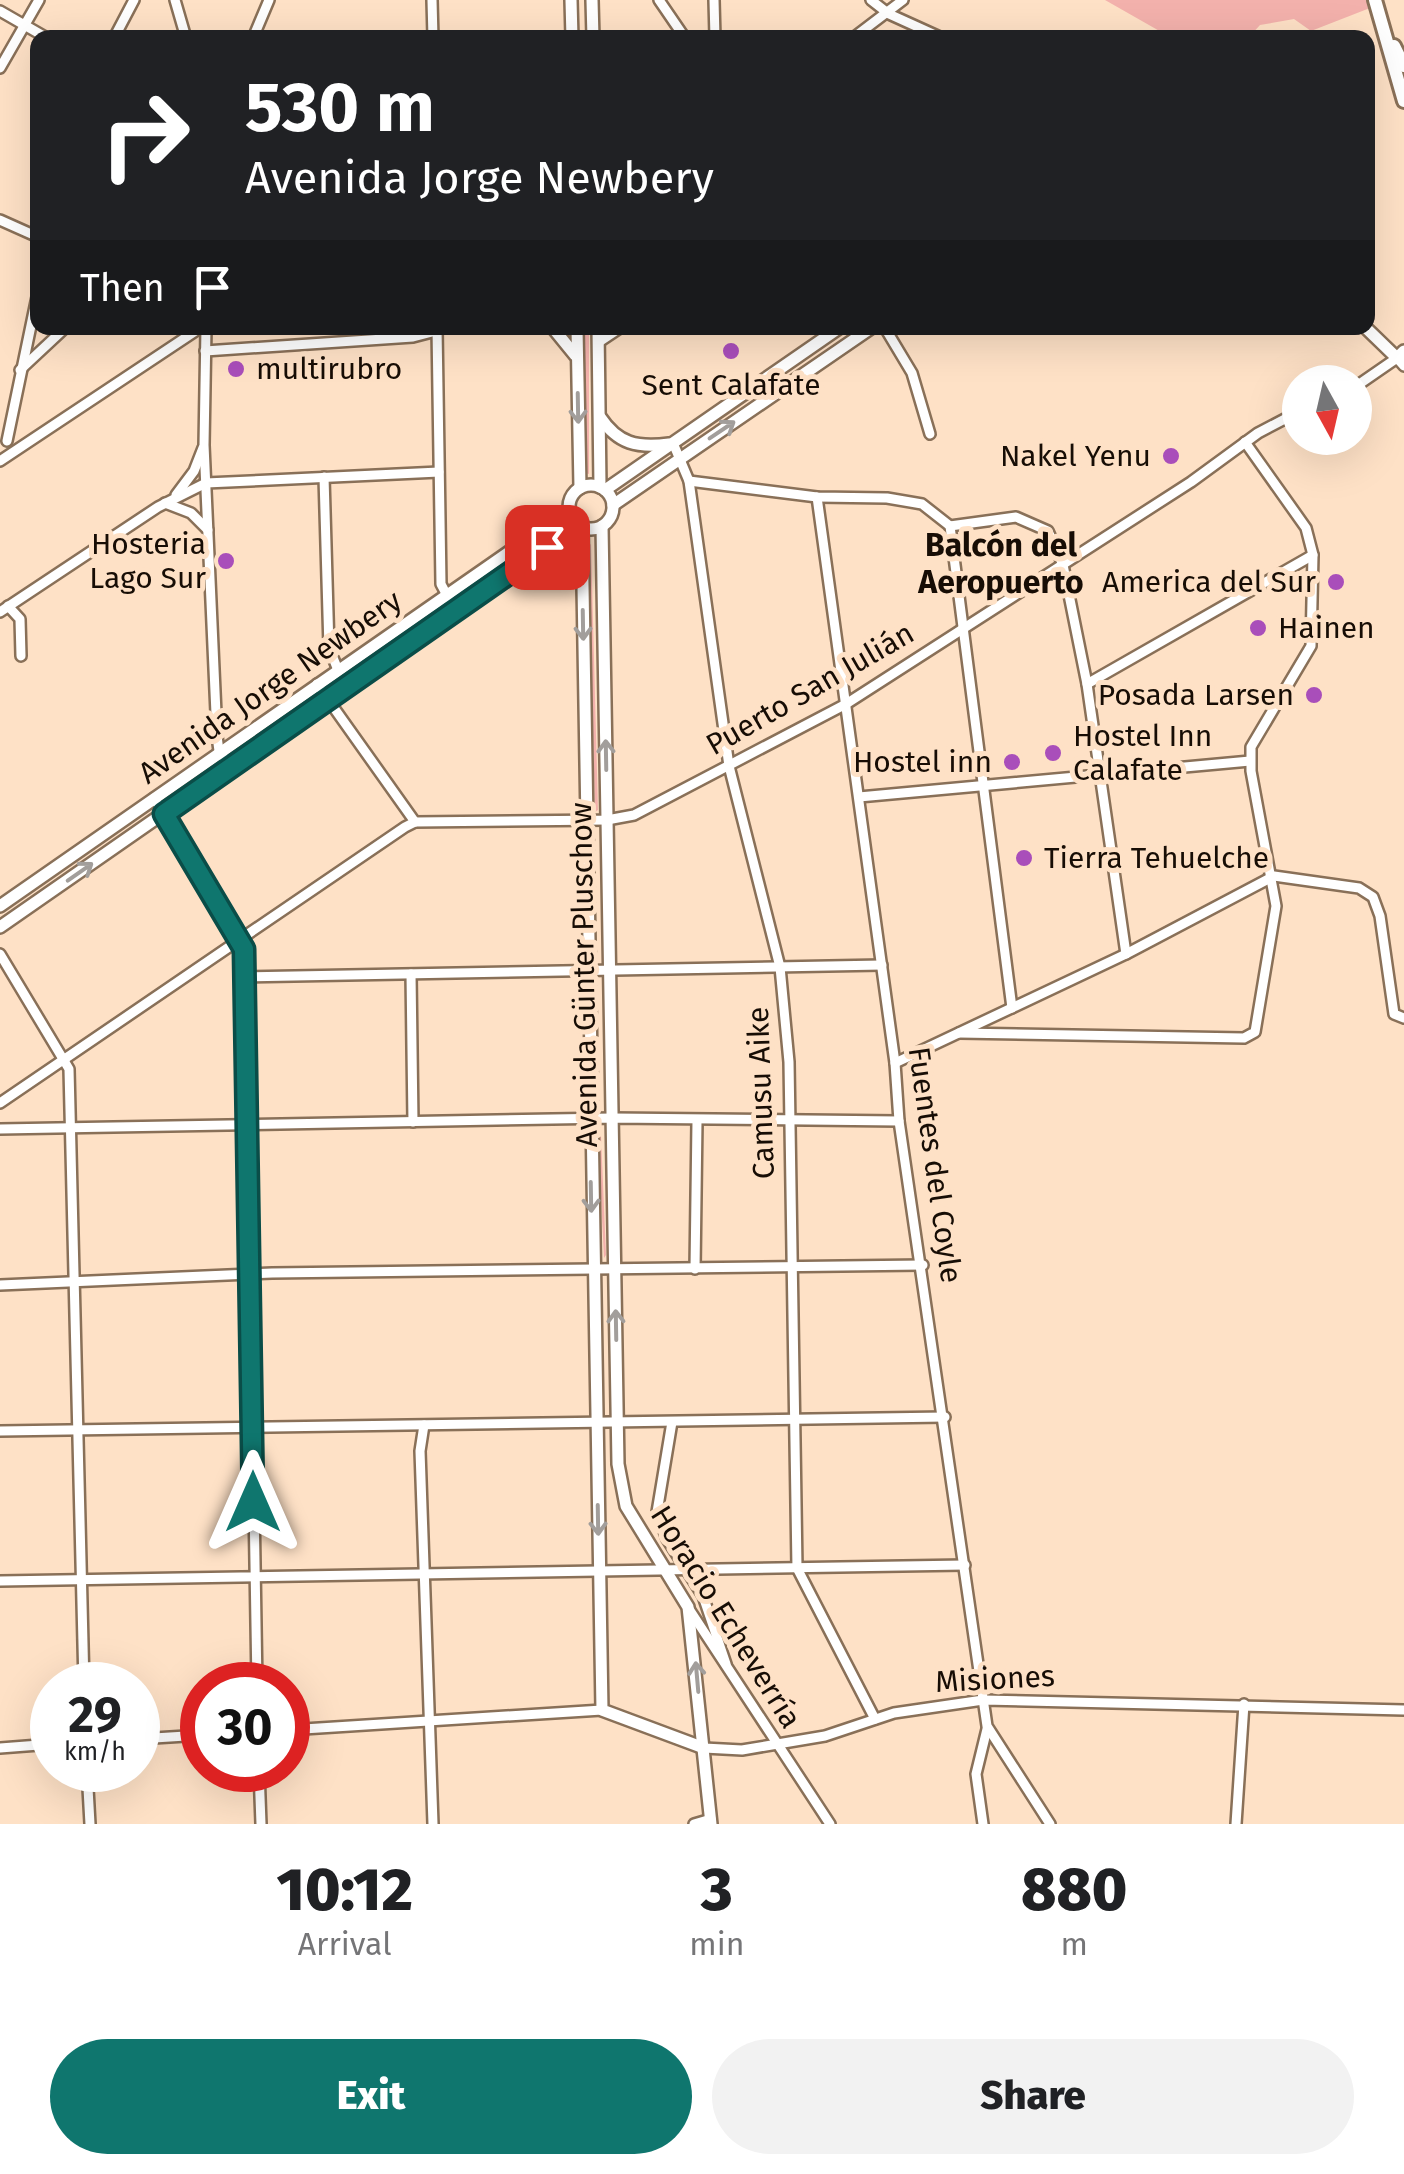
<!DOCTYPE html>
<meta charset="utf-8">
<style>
body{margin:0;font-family:"Fira Sans",sans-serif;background:#f2f2f2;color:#202124;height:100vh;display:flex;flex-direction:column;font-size:38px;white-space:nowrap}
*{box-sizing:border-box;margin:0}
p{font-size:32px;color:#757577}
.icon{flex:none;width:55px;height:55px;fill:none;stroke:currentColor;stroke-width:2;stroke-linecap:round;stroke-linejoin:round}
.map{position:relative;height:1824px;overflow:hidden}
.drawer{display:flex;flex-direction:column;background:#fff;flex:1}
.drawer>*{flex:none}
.top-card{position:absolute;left:30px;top:30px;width:1345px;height:305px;border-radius:20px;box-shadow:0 10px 40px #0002;background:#202124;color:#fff;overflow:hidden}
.needle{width:65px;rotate:172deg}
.tools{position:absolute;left:1282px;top:365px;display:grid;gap:20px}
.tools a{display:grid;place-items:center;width:90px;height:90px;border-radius:50%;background:#fff;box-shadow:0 10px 40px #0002;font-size:50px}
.speed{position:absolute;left:30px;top:1662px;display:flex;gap:20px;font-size:50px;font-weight:700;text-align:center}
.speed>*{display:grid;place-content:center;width:130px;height:130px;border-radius:50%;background:#fff;box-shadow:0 10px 40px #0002;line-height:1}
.speed small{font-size:25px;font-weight:400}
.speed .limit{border:15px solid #d22;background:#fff;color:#111}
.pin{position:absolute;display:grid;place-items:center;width:85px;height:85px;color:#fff;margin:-42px;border-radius:20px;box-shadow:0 5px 15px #0006}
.me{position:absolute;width:110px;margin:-55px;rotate:0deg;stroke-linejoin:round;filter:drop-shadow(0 0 8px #0008)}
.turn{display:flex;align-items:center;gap:35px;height:210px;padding:0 50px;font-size:45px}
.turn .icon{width:130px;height:130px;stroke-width:2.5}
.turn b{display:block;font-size:70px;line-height:85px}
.then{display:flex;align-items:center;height:95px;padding:0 50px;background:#0003;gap:20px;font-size:38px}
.eta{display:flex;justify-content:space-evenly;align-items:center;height:170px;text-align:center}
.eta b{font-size:60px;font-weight:800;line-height:70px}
.action{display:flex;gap:20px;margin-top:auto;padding:20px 50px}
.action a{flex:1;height:115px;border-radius:60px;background:#0f766e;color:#fff;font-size:40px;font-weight:800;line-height:115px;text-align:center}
.action a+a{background:#f2f2f2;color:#202124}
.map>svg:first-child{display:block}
.green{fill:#f3b1ac}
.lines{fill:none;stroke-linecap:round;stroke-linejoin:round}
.minor-casing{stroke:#897058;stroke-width:14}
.tertiary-casing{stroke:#897058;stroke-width:16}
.secondary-casing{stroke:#897058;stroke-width:18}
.minor{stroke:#fff;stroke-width:9}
.tertiary{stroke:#fff;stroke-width:11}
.secondary{stroke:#fff;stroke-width:12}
.oneway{stroke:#a29e9b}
.route-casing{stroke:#0a4d48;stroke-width:25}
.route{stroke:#0f766e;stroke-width:18}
.poi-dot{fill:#a94eba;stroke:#fee1c6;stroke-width:4}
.labels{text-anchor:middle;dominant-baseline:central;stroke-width:10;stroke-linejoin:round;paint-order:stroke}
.poi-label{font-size:30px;fill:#170d05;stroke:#fee1c6;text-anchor:end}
.street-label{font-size:30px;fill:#170d05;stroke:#fee1c6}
.neighbourhood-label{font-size:32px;font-weight:bold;fill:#170d05;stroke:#fee1c6}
</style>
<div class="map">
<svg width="1404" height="1824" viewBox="0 0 1404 1824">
<rect width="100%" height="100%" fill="#fee1c6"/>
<g class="green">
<path d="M 1105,0 L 1367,0 L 1370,8 L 1311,31 L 1294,19 L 1260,25 L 1249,37 L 1170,37 Z"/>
<path d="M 583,329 L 589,329 L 589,474 L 586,473 Z"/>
<path d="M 591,544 L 598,810 L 595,812 L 588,546 Z"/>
<path d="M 601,1136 L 606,1255 L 604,1258 L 598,1138 Z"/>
</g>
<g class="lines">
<g class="minor-casing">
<g id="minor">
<path d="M 175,0 L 186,38"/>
<path d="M 432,0 L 433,38"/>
<path d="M 659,0 L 685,38"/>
<path d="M 714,0 L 715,38"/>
<path d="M 871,0 L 889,14 L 942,38"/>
<path d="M 0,11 L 47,38"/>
<path d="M 114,38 L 134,0"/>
<path d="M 253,38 L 269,0"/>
<path d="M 853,38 L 903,0"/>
<path d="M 0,68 L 39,0"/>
<path d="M 0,220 L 38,237"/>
<path d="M 206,328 L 204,445 L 217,736 L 219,751 L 232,768"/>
<path d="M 437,328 L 441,584 L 456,612"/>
<path d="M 885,328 L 912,373 L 930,434"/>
<path d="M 599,342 L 620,328"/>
<path d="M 205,351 L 413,337 L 436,331"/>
<path d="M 20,370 L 65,328"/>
<path d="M 1355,387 L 1397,358 L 1404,366"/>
<path d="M 7,441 L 38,292"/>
<path d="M 673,443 L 689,481 L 729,766 L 780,967 L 789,1062 L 797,1568 L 875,1719"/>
<path d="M 0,461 L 200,328"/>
<path d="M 324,477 L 329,648 L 338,670"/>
<path d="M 689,481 L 817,497 L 887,498 L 922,504 L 950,526 L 1016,517 L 1048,531 L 1063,565 L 1087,684 L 1126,954"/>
<path d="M 176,495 L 194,471 L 203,448"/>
<path d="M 817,497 L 895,1063 L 899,1121 L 987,1726 L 1050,1824"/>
<path d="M 165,503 L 191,513 L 208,530"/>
<path d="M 950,526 L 1012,1008"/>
<path d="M 8,606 L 20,619 L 21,656"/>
<path d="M 0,612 L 158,507 L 206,483 L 439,472"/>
<path d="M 317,684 L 415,822"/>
<path d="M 1087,684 L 1313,555"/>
<path d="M 859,797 L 1250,761"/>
<path d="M 154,798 L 242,940 L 245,957 L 257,1685"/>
<path d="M 0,954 L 69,1069 L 84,1685"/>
<path d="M 411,974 L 413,1122"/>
<path d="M 245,977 L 882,965"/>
<path d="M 959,1033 L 1244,1038 L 1255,1032 L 1276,906 L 1251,771 L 1251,747 L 1311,646 L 1313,555 L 1306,528 L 1245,442"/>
<path d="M 895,1063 L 1126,954 L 1274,876 L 1359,888 L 1373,897 L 1380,916 L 1394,1014 L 1404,1018"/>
<path d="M 0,1103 L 405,827 L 415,822 L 607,820 L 634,815 L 846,704 L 1191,482 L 1258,433 L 1300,411"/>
<path d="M 0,1129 L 612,1118 L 899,1121"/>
<path d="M 695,1269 L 697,1121"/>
<path d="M 0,1285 L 272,1273 L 923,1265"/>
<path d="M 672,1422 L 657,1512 L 667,1539 L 703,1596 L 726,1664"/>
<path d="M 424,1425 L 420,1451 L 433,1824"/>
<path d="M 0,1431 L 945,1417"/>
<path d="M 0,1581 L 965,1565"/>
<path d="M 689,1609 L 830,1824"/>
<path d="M 288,1730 L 602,1710"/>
<path d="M 138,1739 L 202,1735"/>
<path d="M 0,1748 L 52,1744"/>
<path d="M 704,1748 L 742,1750 L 825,1736 L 894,1713 L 983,1700 L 1404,1710"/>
<path d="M 87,1770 L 90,1824"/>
<path d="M 259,1770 L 261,1824"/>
<path d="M 694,1824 L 711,1819"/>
<path d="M 983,1824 L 976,1774 L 987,1729"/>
<path d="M 1236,1824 L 1244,1704"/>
</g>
</g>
<g class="tertiary-casing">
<g id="tertiary">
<path d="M 571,0 L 572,38"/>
<path d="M 592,0 L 593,38"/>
<path d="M 553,328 L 575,355"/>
<path d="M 577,328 L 580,488"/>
<path d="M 598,328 L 600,487"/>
<path d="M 1366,328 L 1397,358 L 1404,351"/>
<path d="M 600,417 C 618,444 637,448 669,444"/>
<circle cx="591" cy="507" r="22"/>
<path d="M 605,490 L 839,328"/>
<path d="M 613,505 L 871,328"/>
<path d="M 602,526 L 618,1464 L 626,1506 L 688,1607 L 711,1824"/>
<path d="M 582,527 L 602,1710 L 704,1748"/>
<path d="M 0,906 L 568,511"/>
<path d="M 0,927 L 578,525"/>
</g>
</g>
<g class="secondary-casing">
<g id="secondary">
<path d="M 1375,0 L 1404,101"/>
<path d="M 1394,46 L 1404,66"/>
</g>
</g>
<use href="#minor" class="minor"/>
<use href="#tertiary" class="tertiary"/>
<use href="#secondary" class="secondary"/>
</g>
<defs><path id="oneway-shaft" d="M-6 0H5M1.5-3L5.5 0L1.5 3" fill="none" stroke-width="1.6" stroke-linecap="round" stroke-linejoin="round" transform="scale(2.5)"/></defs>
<g class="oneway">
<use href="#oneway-shaft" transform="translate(578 408) rotate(89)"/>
<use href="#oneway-shaft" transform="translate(722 430) rotate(-34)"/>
<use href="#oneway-shaft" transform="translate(583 625) rotate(89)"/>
<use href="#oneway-shaft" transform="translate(606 755) rotate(-91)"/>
<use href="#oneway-shaft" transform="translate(80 872) rotate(-35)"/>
<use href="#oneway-shaft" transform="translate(591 1197) rotate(89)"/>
<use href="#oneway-shaft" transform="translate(616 1325) rotate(-91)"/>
<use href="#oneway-shaft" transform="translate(598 1520) rotate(89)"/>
<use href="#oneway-shaft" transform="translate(697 1677) rotate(-95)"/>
</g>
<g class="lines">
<g class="route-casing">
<path id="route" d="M 253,1502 L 244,949 L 164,814 L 547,547"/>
</g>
<use href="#route" class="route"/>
</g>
<g class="poi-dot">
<circle cx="731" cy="351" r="10"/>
<circle cx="236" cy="369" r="10"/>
<circle cx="1171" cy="456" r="10"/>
<circle cx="226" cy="561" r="10"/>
<circle cx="1336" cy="582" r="10"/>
<circle cx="1258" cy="628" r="10"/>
<circle cx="1314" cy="695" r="10"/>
<circle cx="1053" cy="753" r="10"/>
<circle cx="1012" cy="762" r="10"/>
<circle cx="1024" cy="858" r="10"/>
</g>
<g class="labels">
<g class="poi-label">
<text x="256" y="369" text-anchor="start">multirubro</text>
<text x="731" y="385" text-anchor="middle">Sent Calafate</text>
<text x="1151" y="456">Nakel Yenu</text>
<text x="206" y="544">Hosteria<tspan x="206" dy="34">Lago Sur</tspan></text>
<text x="1316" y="582">America del Sur</text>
<text x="1278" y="628" text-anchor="start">Hainen</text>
<text x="1294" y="695">Posada Larsen</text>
<text x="1073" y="736" text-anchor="start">Hostel Inn<tspan x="1073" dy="34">Calafate</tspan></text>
<text x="992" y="762">Hostel inn</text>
<text x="1044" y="858" text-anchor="start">Tierra Tehuelche</text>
</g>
<g class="street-label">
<text transform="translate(270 687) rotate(-35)">Avenida Jorge Newbery</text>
<text transform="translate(810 689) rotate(-30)">Puerto San Julián</text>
<text transform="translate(584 975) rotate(-91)">Avenida Günter Pluschow</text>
<text transform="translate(761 1093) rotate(-92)">Camusu Aike</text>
<text transform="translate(935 1165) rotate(82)">Fuentes del Coyle</text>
<text transform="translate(726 1617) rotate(58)">Horacio Echeverría</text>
<text transform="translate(995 1679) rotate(-3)">Misiones</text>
</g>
<g class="neighbourhood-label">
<text x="1001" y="545">Balcón del<tspan x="1001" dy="37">Aeropuerto</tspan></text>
</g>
</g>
</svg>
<div class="tools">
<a><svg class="needle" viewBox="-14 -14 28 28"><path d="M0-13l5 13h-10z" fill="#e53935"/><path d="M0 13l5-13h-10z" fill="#757577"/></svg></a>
</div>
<div class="speed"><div>29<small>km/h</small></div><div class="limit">30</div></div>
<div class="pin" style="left:547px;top:547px;background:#d93025"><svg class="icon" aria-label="arrive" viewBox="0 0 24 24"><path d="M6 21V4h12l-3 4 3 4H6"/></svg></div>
<svg class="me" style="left:253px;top:1502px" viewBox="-20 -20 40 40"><path d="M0-17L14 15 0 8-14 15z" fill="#0f766e" stroke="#fff" stroke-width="4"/></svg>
<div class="top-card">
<div class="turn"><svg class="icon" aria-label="right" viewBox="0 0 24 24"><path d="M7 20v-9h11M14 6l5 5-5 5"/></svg><div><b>530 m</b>Avenida Jorge Newbery</div></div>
<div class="then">Then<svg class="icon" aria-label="arrive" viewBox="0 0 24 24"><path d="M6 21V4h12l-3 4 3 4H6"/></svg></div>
</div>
</div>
<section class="drawer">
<div class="eta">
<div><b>10:12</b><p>Arrival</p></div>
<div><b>3</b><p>min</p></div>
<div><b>880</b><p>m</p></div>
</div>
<div class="action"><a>Exit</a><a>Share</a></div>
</section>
